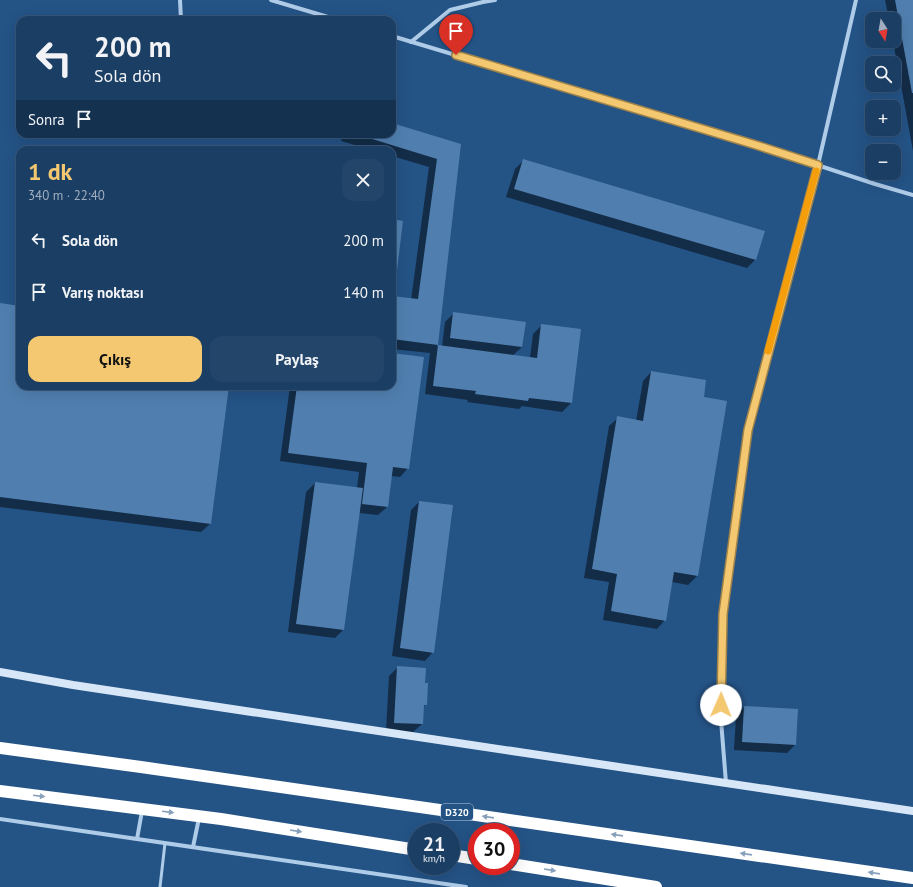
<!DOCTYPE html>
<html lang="tr">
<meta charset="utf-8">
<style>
body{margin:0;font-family:"PT Sans",sans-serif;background:#24456a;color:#f1f3f6;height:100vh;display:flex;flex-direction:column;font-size:15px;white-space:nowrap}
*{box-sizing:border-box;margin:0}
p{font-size:13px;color:#a0aebf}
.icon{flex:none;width:22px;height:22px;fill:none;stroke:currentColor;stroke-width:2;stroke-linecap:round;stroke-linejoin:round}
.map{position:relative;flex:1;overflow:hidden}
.drawer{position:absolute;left:16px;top:146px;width:380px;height:244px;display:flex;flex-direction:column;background:#1b3e64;border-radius:12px;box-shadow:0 4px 16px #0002,0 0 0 1px #395778}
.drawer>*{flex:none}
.top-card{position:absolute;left:16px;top:16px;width:380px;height:122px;border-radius:12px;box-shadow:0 4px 16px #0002,0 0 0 1px #395778;background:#1b3e64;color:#f1f3f6;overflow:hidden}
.needle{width:26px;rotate:169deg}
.tools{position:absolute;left:865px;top:12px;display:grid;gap:8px}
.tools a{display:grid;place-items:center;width:36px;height:36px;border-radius:8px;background:#1b3e64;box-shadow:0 4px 16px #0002,0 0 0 1px #395778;font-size:20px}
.speed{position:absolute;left:408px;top:823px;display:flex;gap:8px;font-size:20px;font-weight:700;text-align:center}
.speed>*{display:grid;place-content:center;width:52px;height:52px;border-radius:50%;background:#1b3e64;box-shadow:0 4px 16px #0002,0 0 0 1px #395778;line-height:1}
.speed small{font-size:10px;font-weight:400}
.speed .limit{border:6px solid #d22;background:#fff;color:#111}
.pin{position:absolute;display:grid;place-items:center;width:34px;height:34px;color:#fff;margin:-41px -17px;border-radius:50% 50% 50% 0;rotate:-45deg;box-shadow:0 0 4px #0007}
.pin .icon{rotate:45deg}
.me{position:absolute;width:44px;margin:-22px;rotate:1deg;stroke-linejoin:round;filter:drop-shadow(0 0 3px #0008)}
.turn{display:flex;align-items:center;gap:14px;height:84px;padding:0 12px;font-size:18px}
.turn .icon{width:52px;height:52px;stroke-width:2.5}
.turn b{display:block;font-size:28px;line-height:34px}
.then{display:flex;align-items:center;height:38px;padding:0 12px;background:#0003;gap:8px;font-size:15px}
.round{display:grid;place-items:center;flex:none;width:42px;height:42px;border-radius:12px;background:#24456a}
.head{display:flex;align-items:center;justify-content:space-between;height:68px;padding:0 12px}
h1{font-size:24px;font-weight:800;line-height:30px;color:#f3c871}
.button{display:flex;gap:8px;margin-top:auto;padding:8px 12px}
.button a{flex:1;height:46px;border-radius:12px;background:#f3c871;color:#111;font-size:16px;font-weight:800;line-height:46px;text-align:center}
.button a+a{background:#24456a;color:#f1f3f6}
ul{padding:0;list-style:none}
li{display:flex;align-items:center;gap:12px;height:52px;padding:0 12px}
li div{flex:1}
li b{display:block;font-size:15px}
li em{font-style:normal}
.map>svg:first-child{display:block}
.shadow{fill:#0007}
.building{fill:#507faf}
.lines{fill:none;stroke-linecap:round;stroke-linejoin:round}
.lane{stroke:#aecbe8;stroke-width:3}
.street{stroke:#aecbe8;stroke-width:4}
.secondary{stroke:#d8e7f7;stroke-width:8}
.highway{stroke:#fff;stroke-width:12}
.oneway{fill:#87a0bc}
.route-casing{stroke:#9e8249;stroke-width:10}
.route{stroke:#f3c871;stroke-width:7}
.slow{stroke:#f59e0b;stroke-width:7}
.labels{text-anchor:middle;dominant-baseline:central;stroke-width:4;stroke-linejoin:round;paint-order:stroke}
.shield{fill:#245386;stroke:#bdcbdb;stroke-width:1}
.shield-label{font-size:10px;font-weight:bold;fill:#fff}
</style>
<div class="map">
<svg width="913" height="887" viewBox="0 0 913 887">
<rect width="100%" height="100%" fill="#245386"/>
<g class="shadow">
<path d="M 885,0 L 913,0 L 913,151 L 893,41 L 894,41 L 894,19 L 889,19 Z"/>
<path d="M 392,124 L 460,145 L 437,346 L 442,347 L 445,322 L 454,313 L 522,347 L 512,356 L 530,358 L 533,334 L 542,325 L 580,330 L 571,403 L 562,412 L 522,406 L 519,409 L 467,402 L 468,400 L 425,394 L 430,353 L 392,349 L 392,297 L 411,300 L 429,167 L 392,156 L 392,150 L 372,150 L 341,141 L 343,134 L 392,134 Z"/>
<path d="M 523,161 L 764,231 L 755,260 L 747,268 L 506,197 L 515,169 Z"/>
<path d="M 0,304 L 20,307 L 20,386 L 228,386 L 210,524 L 201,532 L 0,507 Z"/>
<path d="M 392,354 L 408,468 L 400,477 L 391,476 L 387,507 L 378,515 L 359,513 L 343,630 L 335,638 L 288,632 L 306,492 L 315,483 L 357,488 L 359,472 L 280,461 L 290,386 L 392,386 Z"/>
<path d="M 651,372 L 703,398 L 726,402 L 697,576 L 688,585 L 672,582 L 665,620 L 657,629 L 603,620 L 609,582 L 584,578 L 609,426 L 618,418 L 636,421 L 643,381 Z"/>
<path d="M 419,502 L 433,652 L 425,661 L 392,656 L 411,510 Z"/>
<path d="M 398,667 L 424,684 L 426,704 L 423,707 L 422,724 L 413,732 L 386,731 L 389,676 Z"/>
<path d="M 744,707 L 795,745 L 787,753 L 734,750 L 736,716 Z"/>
</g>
<g class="building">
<path d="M 895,0 L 913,0 L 913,93 L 912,93 Z"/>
<path d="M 392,123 L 461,144 L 438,345 L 537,358 L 541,324 L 581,329 L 572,403 L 529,398 L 528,401 L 475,394 L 476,391 L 433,386 L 438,345 L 392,339 L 392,296 L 418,299 L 437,159 L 356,134 L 392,134 Z"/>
<path d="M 523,159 L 765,231 L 756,260 L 514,189 Z"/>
<path d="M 392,219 L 403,221 L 397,270 L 392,269 Z"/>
<path d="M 0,303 L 20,306 L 20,386 L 229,386 L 211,524 L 0,497 Z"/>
<path d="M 453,312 L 526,322 L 522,347 L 450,338 Z"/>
<path d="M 392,353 L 424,357 L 409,469 L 393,467 L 388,507 L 362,504 L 367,463 L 288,453 L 297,386 L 392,386 Z"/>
<path d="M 651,371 L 706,380 L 704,397 L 727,401 L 698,576 L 674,572 L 666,621 L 611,611 L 617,574 L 592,569 L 617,416 L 643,421 Z"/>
<path d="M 315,482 L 363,488 L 344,630 L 296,624 Z"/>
<path d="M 419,501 L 453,505 L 434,653 L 400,648 Z"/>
<path d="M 397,666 L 426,668 L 425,683 L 428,683 L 427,705 L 424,705 L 423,724 L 394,723 Z"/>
<path d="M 744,706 L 798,709 L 796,745 L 742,742 Z"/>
</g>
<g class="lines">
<path class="lane" d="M 160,887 L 165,843"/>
<g class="street">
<path d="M 180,0 L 181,20"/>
<path d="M 271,0 L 338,20"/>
<path d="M 392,36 L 756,145 L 875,184 L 913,195"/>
<path d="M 411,42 L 450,10 L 483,2 L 495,0"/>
<path d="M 726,783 L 721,720 L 723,614 L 747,430 L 818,165 L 856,0"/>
<path d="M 0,819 L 466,887"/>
<path d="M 137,839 L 142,811"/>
<path d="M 193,847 L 199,818"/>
</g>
<path class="secondary" d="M 0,672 L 73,685 L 345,726 L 913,811"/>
<g class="highway">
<path d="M 0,748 L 141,767 L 913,878"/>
<path d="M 0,791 L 221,819 L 417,850"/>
<path d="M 451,855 L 477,859"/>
<path d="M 511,864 L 656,887"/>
</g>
</g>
<defs><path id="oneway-solid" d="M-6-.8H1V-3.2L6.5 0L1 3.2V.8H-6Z"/></defs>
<g class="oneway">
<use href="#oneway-solid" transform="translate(39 796) rotate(7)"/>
<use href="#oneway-solid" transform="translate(168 812) rotate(7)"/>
<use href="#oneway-solid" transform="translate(488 817) rotate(-172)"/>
<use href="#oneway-solid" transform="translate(296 831) rotate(9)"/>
<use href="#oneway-solid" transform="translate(617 835) rotate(-172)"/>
<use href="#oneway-solid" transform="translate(746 854) rotate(-172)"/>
<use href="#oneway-solid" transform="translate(550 870) rotate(9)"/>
<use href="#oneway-solid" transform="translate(874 873) rotate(-172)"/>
</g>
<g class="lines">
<g class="route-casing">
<path id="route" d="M 456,55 L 756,145 L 818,165 L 748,430 L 723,614 L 721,705"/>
</g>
<use href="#route" class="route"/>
<path class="slow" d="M 768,351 L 816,171"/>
</g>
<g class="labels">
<rect class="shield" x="441" y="804" width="32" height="16" rx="3"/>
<g class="shield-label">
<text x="457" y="812">D320</text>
</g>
</g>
</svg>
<div class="tools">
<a><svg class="needle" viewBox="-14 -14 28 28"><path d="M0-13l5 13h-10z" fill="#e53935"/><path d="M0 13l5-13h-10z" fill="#a0aebf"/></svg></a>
<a><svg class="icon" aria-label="search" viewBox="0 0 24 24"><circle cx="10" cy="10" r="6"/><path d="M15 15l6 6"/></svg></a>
<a>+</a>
<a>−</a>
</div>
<div class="speed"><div>21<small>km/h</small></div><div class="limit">30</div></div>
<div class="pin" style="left:456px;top:55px;background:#d93025"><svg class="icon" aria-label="arrive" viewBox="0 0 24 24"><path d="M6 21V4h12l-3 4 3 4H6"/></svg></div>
<svg class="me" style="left:721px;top:705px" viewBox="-20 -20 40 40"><circle r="19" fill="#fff"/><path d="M0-13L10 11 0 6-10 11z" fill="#f3c871"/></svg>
<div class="top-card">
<div class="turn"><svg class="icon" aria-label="left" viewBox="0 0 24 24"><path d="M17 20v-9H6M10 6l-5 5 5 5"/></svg><div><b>200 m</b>Sola dön</div></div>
<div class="then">Sonra<svg class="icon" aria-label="arrive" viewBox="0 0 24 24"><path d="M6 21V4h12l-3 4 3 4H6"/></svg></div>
</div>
<section class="drawer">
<div class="head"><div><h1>1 dk</h1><p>340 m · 22:40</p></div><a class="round"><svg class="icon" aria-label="close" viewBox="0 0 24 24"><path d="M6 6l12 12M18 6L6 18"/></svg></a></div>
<ul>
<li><svg class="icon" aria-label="left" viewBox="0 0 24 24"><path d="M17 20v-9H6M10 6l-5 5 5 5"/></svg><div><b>Sola dön</b></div><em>200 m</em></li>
<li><svg class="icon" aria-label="arrive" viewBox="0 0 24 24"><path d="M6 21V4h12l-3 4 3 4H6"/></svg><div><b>Varış noktası</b></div><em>140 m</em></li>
</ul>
<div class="button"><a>Çıkış</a><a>Paylaş</a></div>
</section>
</div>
